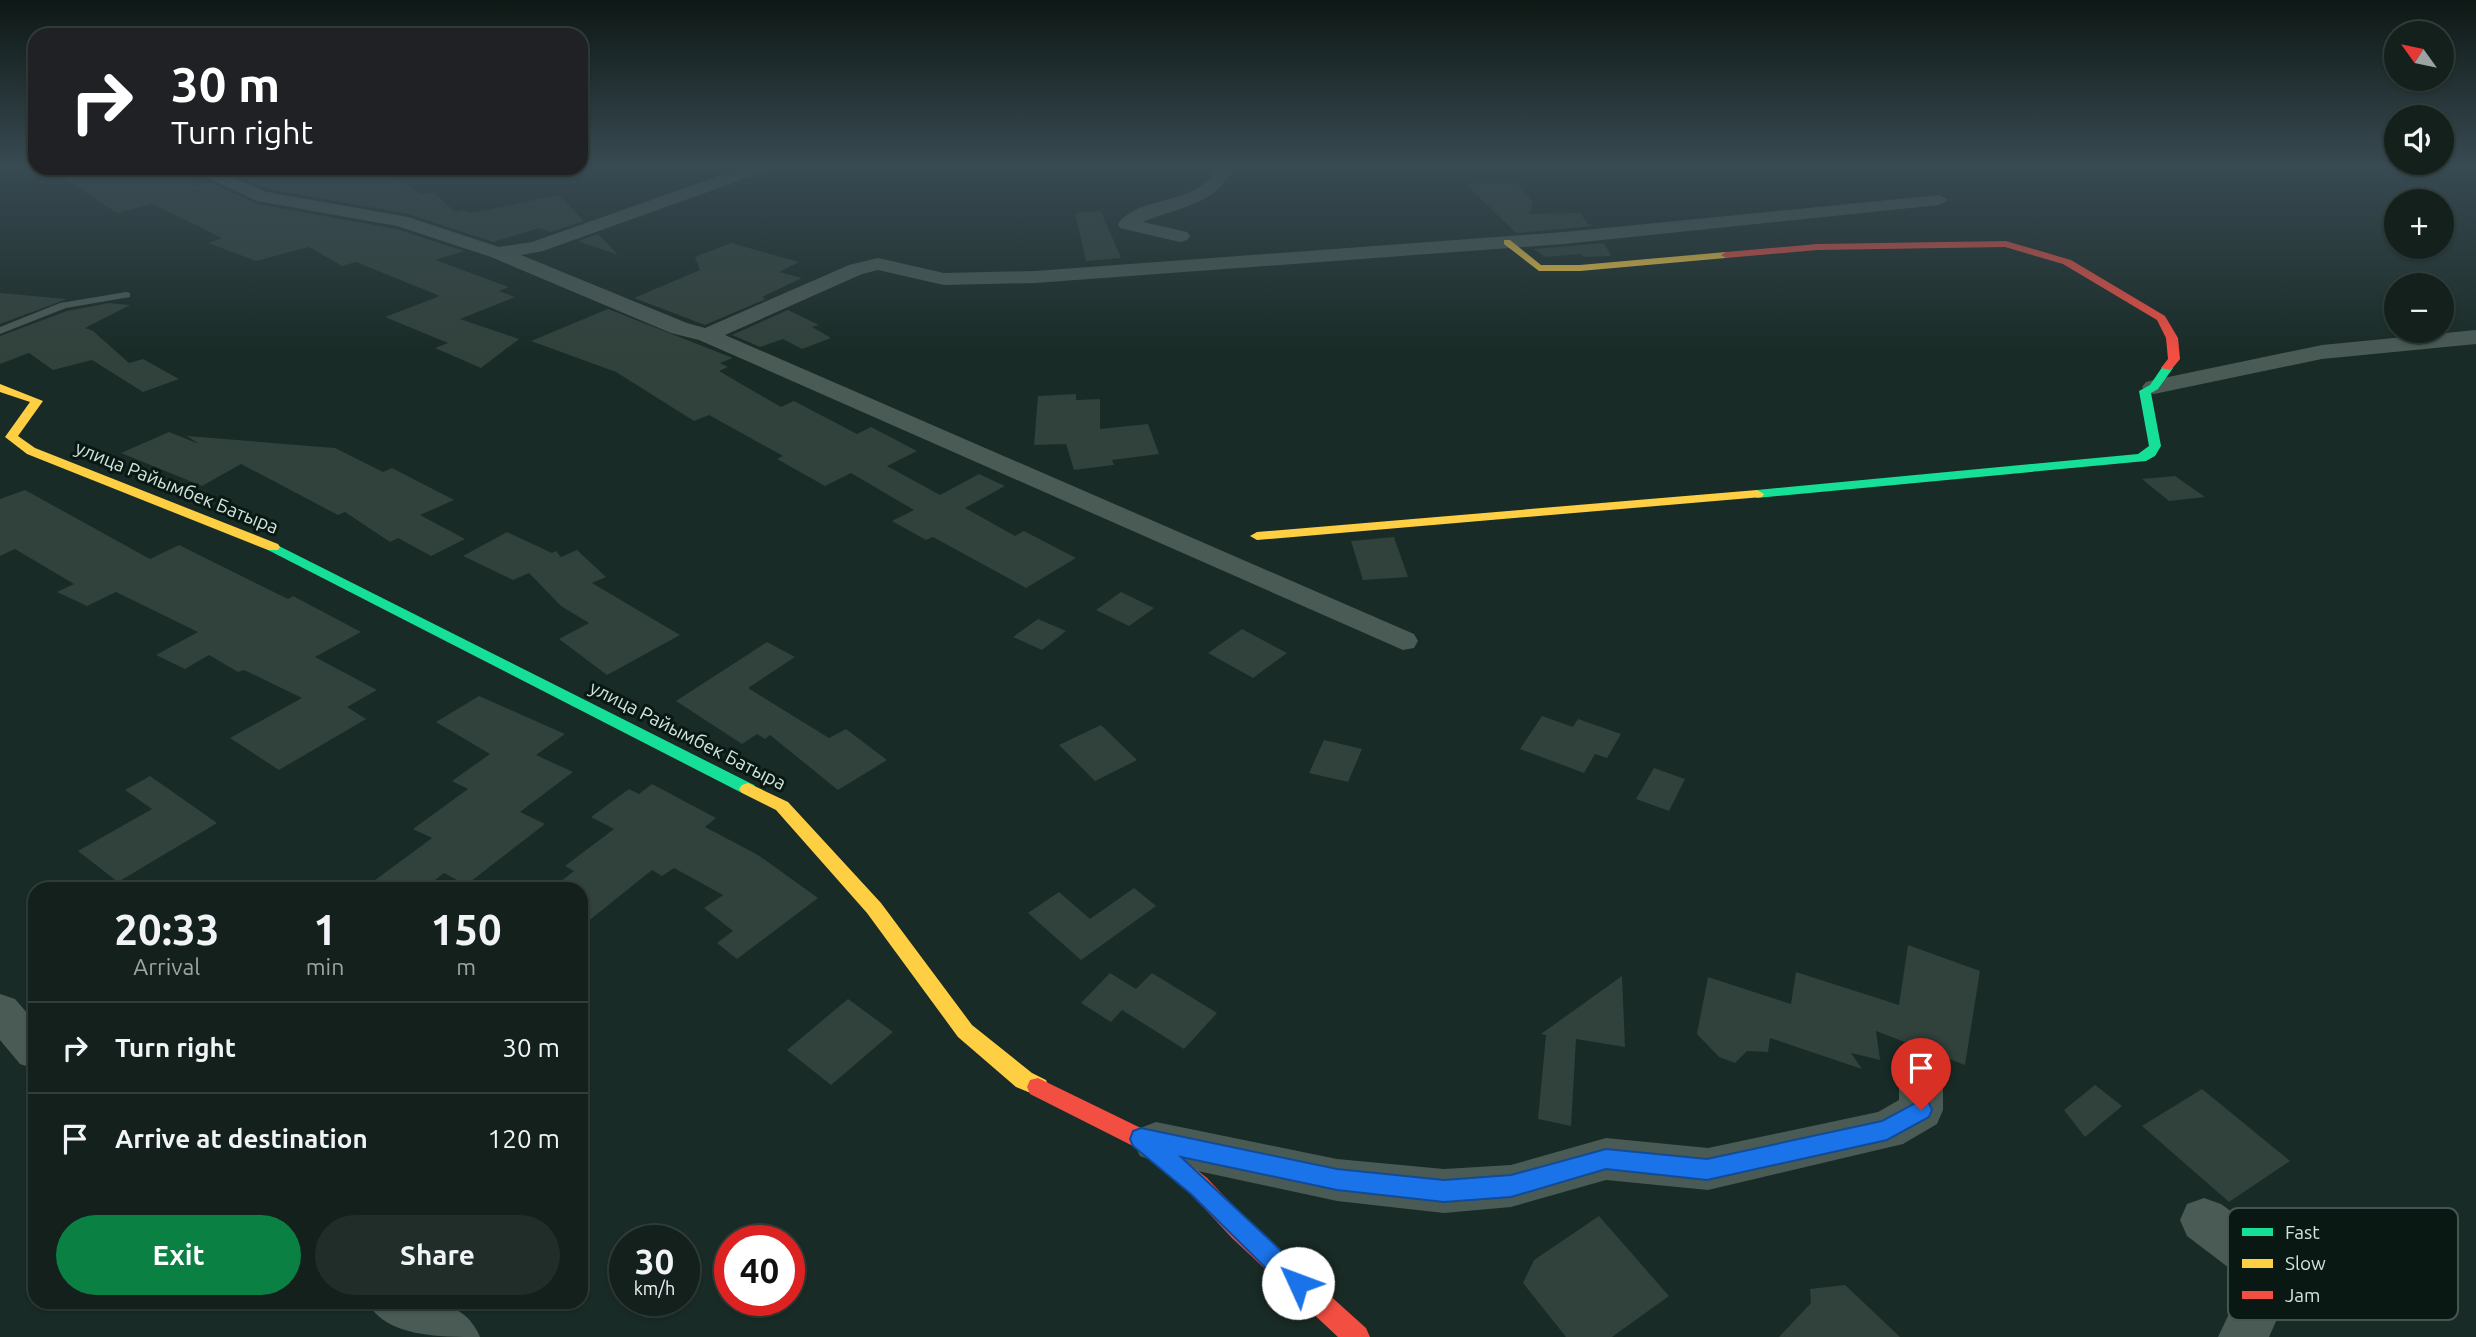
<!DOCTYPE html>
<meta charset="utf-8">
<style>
body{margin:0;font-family:Ubuntu,sans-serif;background:#202d29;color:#f1f3f6;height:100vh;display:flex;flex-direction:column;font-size:26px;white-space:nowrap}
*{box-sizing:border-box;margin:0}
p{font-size:23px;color:#9da3a3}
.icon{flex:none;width:38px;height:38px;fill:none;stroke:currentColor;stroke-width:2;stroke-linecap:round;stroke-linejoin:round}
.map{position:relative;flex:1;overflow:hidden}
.side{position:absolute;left:28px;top:882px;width:560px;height:427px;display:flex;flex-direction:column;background:#13201c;border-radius:21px;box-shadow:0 2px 5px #0004,0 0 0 2px #323e3b}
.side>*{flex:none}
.guide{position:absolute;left:28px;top:28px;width:560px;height:147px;border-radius:21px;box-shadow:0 2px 5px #0004,0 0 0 2px #323e3b;background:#202124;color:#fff;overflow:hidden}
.needle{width:46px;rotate:303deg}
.fabs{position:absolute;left:2384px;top:21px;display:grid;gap:14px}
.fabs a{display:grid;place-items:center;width:70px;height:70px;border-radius:50%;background:#13201c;box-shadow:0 2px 5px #0004,0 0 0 2px #323e3b;font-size:35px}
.speed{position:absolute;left:609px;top:1225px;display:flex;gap:14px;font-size:35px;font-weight:700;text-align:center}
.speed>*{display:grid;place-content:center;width:91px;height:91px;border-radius:50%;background:#13201c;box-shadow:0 2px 5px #0004,0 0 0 2px #323e3b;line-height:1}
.speed small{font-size:18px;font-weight:400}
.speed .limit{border:10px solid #d22;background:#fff;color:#111}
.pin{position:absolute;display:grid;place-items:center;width:60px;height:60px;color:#fff;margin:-72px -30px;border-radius:50% 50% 50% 0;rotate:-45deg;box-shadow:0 0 7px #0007}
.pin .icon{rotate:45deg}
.me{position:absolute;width:77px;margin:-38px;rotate:313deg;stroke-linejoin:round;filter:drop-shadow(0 0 5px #0008)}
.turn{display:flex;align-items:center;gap:24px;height:147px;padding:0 28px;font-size:32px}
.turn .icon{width:91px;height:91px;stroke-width:2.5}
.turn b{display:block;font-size:49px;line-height:60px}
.eta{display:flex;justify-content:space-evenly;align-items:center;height:119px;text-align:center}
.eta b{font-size:42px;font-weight:600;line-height:49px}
.button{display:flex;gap:14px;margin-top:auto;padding:14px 28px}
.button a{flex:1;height:80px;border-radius:42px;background:#0b8043;color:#fff;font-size:28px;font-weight:600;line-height:80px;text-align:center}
.button a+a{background:#202d29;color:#f1f3f6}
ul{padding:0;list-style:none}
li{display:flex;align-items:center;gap:21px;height:91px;padding:0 28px;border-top:2px solid #323e3b}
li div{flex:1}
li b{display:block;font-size:26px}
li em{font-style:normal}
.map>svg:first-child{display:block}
.building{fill:#31413b}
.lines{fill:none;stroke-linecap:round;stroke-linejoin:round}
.lane{fill:#4a5a55;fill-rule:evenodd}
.street{fill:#4a5a55;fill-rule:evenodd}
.fast{fill:#16e098;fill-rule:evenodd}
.slow{fill:#ffcf43;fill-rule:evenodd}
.jam{fill:#f24e42;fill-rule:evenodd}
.route{fill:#1a73e8;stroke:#114b97;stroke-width:2}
.labels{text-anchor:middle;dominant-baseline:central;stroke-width:6;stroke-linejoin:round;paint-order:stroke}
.street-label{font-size:19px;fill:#d0e3dc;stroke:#0a1813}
.key{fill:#0a1813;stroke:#45554f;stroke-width:2}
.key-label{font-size:19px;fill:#d0e3dc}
</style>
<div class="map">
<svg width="2476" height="1337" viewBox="0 0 2476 1337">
<rect width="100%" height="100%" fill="#192b26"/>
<g class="building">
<path d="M 48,168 L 185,168 L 191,173 L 192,186 L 210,182 L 257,204 L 396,229 L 464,251 L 435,260 L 509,287 L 499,291 L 515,297 L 460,319 L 519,339 L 481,368 L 435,348 L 448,343 L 385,317 L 440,296 L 356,262 L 342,266 L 309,247 L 256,261 L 208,243 L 222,238 L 152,204 L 117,213 Z"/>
<path d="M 265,168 L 286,168 L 304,177 L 340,169 L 350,177 L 382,169 L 421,194 L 433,192 L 455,212 L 463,210 L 471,213 L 559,195 L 584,221 L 551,232 L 539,228 L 493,242 L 408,214 L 268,189 L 235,175 Z"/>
<path d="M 1517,183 L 1533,202 L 1529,214 L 1580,213 L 1588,224 L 1594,226 L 1516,233 L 1466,184 Z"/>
<path d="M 1101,211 L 1121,258 L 1086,261 L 1075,213 Z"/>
<path d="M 598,234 L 618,255 L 578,241 Z"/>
<path d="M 731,243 L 799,262 L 779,272 L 802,278 L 762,297 L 766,299 L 705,325 L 634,298 L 700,270 L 695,257 Z"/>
<path d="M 1604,243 L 1611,256 L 1583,257 L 1581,254 L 1545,257 L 1534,249 Z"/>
<path d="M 0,293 L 67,299 L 0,324 Z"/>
<path d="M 109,303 L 130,305 L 85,328 L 93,331 L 129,363 L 143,359 L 179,379 L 143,392 L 92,360 L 53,370 L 29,353 L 0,364 L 0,336 L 67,311 Z"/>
<path d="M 608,309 L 733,358 L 720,363 L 728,367 L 719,371 L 781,407 L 794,401 L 857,434 L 871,427 L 917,451 L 887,466 L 940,495 L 979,474 L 1005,486 L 965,508 L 1015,536 L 1024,531 L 1076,558 L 1026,588 L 933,537 L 926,540 L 892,521 L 914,510 L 851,473 L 825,486 L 777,459 L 783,456 L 709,415 L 694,421 L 616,372 L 531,341 Z"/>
<path d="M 788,310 L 819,325 L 812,327 L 831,338 L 802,349 L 783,339 L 760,347 L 732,335 Z"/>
<path d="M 1076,394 L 1076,400 L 1100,399 L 1100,429 L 1148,424 L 1159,454 L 1112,460 L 1114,465 L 1074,470 L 1066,444 L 1034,445 L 1038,396 Z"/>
<path d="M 169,432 L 199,444 L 187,436 L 335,448 L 383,472 L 392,468 L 454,500 L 420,515 L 465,539 L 431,556 L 398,538 L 390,542 L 345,512 L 338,515 L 241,464 L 202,486 L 121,453 Z"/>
<path d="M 2175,476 L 2205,497 L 2169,501 L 2142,479 Z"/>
<path d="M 25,490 L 150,559 L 179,545 L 288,599 L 293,596 L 361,632 L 315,657 L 377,690 L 347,707 L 366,719 L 279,770 L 230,738 L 302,698 L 244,670 L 238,672 L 209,655 L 185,669 L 156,655 L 198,632 L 116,592 L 87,606 L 57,592 L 74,584 L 15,549 L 0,556 L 0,499 Z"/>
<path d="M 507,532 L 552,553 L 556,551 L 561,557 L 577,550 L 606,577 L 592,583 L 680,635 L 607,675 L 559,639 L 589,623 L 561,606 L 529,573 L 513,580 L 463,556 Z"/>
<path d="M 1394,537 L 1408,577 L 1363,580 L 1351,541 Z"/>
<path d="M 1121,592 L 1154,608 L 1129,626 L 1096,610 Z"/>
<path d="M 1038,619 L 1066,631 L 1042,650 L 1013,637 Z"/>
<path d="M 1242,629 L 1287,653 L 1253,678 L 1208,653 Z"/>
<path d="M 767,642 L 795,657 L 748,688 L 829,738 L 846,729 L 887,760 L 838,790 L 770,735 L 765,739 L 757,734 L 742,744 L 676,701 Z"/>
<path d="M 479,696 L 565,734 L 536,755 L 573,772 L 520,812 L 545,824 L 466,885 L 444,873 L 423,889 L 363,889 L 432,838 L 413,829 L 468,789 L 452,781 L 490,754 L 436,722 Z"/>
<path d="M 1542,716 L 1573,727 L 1578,719 L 1621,734 L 1607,758 L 1595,754 L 1584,773 L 1520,749 Z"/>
<path d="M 1101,725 L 1137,760 L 1095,781 L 1059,745 Z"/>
<path d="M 1324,740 L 1362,749 L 1348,782 L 1309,773 Z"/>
<path d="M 1654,768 L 1685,779 L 1669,811 L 1636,799 Z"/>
<path d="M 150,776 L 217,823 L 118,882 L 78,851 L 152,809 L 125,790 Z"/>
<path d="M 652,784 L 716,818 L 705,827 L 758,855 L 818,898 L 737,959 L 717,943 L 733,931 L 704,908 L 723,895 L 674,868 L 662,876 L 652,870 L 581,927 L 581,889 L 551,889 L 574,871 L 565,866 L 614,829 L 591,817 L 629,789 L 639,794 Z"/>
<path d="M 1134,888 L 1156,906 L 1081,960 L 1028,913 L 1059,892 L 1090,919 Z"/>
<path d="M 1908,945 L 1980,971 L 1965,1065 L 1876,1031 L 1880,1060 L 1851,1053 L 1862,1069 L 1770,1038 L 1768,1052 L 1747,1051 L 1735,1063 L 1719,1057 L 1697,1034 L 1708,977 L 1791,1004 L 1796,972 L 1899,1005 Z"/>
<path d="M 1110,973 L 1136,989 L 1152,973 L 1217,1013 L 1184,1049 L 1122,1010 L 1111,1022 L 1081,1003 Z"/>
<path d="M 1622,976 L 1625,1047 L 1576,1039 L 1571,1126 L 1538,1119 L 1546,1035 L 1541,1034 Z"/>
<path d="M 848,999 L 893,1032 L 831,1085 L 787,1050 Z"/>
<path d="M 2095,1085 L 2122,1106 L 2085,1137 L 2064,1110 Z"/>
<path d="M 2202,1089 L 2290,1161 L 2229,1202 L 2142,1126 Z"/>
<path d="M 1599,1216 L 1669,1296 L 1612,1337 L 1566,1337 L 1523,1283 L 1534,1260 Z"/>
<path d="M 1845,1285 L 1900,1337 L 1779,1337 L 1811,1303 L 1810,1289 Z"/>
</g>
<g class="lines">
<path class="lane" d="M 126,292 L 130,293 L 130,297 L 66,308 L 0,334 L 0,327 L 60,303 Z"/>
<g class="street">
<path d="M 747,166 L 772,166 L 769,170 L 543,251 L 521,255 L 687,323 L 705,328 L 849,265 L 878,258 L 944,273 L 1035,271 L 1564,232 L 1939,195 L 1948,200 L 1939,205 L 1564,244 L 1035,283 L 944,285 L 878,270 L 862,274 L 725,335 L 1414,634 L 1418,641 L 1414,648 L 1403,650 L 699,340 L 671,333 L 491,257 L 397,226 L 257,201 L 187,168 L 211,168 L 267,192 L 408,217 L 499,247 L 532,242 Z"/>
<path d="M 1217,166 L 1234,166 C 1219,205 1177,207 1143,222 L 1187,232 L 1190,236 L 1187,240 L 1180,242 L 1120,228 L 1118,224 C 1142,192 1199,208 1217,166 Z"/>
<path d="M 2476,330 L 2476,344 L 2322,359 L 2154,394 L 2146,392 L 2142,387 L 2146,382 L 2154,380 L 2322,345 Z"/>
<path d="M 0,994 L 15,999 L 35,1022 L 35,1069 L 20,1064 L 0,1040 Z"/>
<path d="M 1921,1065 L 1936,1071 L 1943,1084 L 1943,1110 L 1937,1124 L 1903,1144 L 1708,1190 L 1606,1180 L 1511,1207 L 1444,1213 L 1337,1201 L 1156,1162 L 1140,1156 L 1133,1142 L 1140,1128 L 1156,1122 L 1337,1159 L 1444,1169 L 1511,1165 L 1606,1138 L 1708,1148 L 1878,1112 L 1899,1100 L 1899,1084 L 1906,1071 Z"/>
<path d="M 2204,1198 L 2221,1204 L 2291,1255 L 2298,1272 L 2269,1337 L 2218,1337 L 2245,1280 L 2187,1236 L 2180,1220 L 2187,1204 Z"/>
<path d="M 367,1302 C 409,1302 461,1291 480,1337 C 439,1337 386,1337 367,1302 Z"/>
</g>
<g class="fast">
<path d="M 2167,365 L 2173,368 L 2158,389 L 2151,393 L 2161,446 L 2155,456 L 2146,461 L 1757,498 L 1750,494 L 1757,490 L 2138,454 L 2149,446 L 2139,391 L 2150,385 L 2163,366 Z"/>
<path d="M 273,543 L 754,785 L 757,789 L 754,793 L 742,793 L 268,550 L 266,547 L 268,544 Z"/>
</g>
<g class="slow">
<path d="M 1504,240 L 1510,240 L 1541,265 L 1580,265 L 1726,252 L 1731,255 L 1726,258 L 1580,271 L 1539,271 L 1504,244 Z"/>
<path d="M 0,384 L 43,401 L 18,436 L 35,448 L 278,544 L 280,547 L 278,550 L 268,550 L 27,454 L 5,437 L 30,402 L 0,392 Z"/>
<path d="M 1757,490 L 1764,494 L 1762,497 L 1257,540 L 1250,536 L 1257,532 Z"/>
<path d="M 748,783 L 788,802 L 881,903 L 972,1025 L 1032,1073 L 1046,1080 L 1049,1087 L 1046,1094 L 1038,1096 L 1016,1087 L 958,1037 L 867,913 L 776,810 L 742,793 L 739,789 L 742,785 Z"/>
</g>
<g class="jam">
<path d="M 2006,241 L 2071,260 L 2165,316 L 2178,338 L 2180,359 L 2171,370 L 2161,368 L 2168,359 L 2166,338 L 2157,320 L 2063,264 L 2005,247 L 1817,250 L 1726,258 L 1721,255 L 1726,252 L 1817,244 Z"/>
<path d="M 1038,1078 L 1149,1132 L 1207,1178 L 1248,1222 L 1366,1328 L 1370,1337 L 1338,1337 L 1232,1238 L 1191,1194 L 1133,1146 L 1030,1094 L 1027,1087 L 1030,1080 Z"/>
</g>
</g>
<linearGradient id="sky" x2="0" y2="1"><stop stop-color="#0e1815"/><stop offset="0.47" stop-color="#384a52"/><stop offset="1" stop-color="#384a52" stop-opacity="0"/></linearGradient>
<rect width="2476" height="353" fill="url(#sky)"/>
<path class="route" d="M 1921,1100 L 1929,1103 L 1932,1110 L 1929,1117 L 1887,1140 L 1707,1180 L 1606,1169 L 1511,1197 L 1444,1202 L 1337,1190 L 1181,1157 L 1307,1275 L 1311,1283 L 1307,1292 L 1298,1295 L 1290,1292 L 1191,1194 L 1133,1146 L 1130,1139 L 1133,1131 L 1141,1128 L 1337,1169 L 1444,1180 L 1511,1175 L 1606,1149 L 1707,1159 L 1882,1121 Z"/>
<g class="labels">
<g class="street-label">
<text transform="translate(177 487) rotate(22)">улица Райымбек Батыра</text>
<text transform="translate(688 735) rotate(27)">улица Райымбек Батыра</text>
</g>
</g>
<rect x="2228" y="1208" width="230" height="112" rx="10" class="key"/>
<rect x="2242" y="1228" width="31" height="8" fill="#16e098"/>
<rect x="2242" y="1259" width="31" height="9" fill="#ffcf43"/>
<rect x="2242" y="1291" width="31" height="8" fill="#f24e42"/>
<g class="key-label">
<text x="2285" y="1239">Fast</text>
<text x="2285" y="1270">Slow</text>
<text x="2285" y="1302">Jam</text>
</g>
</svg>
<div class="fabs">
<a><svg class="needle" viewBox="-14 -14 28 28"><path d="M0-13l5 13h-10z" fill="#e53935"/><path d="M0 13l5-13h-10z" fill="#9da3a3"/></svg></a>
<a><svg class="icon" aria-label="sound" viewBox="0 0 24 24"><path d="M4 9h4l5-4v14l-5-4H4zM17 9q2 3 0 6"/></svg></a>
<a>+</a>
<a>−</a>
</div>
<div class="speed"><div>30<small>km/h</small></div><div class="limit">40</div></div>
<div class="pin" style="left:1921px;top:1110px;background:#d93025"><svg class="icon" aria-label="arrive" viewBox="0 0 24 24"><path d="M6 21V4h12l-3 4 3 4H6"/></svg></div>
<svg class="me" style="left:1298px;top:1283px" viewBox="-20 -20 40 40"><circle r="19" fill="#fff"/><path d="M0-13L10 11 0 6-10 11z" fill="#1a73e8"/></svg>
<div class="guide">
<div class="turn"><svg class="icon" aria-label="right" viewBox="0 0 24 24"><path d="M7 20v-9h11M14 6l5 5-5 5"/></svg><div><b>30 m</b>Turn right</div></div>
</div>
<section class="side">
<div class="eta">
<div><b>20:33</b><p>Arrival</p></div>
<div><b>1</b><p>min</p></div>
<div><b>150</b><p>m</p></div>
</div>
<ul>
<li><svg class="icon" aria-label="right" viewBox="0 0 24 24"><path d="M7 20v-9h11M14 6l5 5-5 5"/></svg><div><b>Turn right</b></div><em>30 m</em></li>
<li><svg class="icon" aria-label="arrive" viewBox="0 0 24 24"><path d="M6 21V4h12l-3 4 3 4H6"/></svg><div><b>Arrive at destination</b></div><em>120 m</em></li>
</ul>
<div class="button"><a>Exit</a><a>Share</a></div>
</section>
</div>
